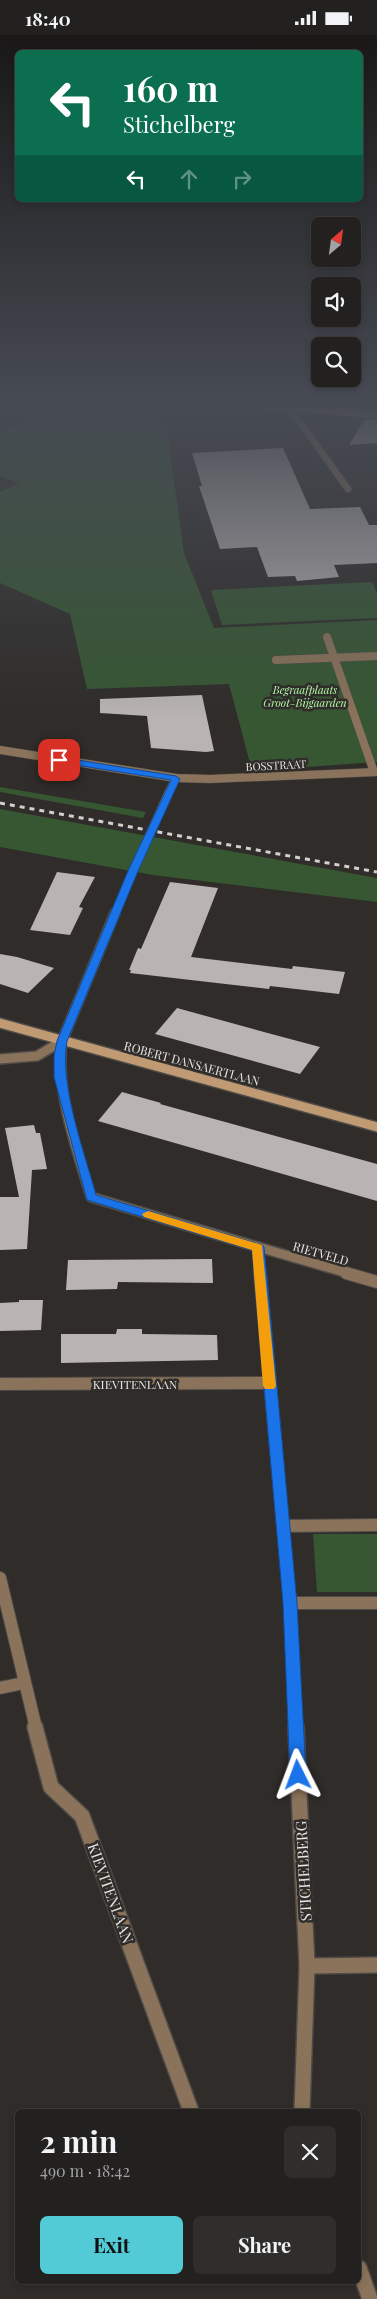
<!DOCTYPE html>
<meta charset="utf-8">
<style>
body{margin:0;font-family:"Playfair Display",serif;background:#2f2e2c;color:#f1f3f6;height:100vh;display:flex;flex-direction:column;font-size:19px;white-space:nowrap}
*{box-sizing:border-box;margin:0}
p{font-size:16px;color:#a3a3a4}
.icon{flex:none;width:28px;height:28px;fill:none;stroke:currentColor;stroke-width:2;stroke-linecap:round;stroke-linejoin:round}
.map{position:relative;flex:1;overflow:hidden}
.side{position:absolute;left:15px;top:2074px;width:346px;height:175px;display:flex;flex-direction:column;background:#23211f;border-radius:8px;box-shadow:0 2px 8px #0003,0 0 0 1px #403e3d}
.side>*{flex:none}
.hud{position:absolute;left:15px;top:15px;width:348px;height:152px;border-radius:8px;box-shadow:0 2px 8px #0003,0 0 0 1px #403e3d;background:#0b6e4f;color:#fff;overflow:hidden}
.needle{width:32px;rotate:29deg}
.controls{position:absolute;left:311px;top:182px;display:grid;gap:10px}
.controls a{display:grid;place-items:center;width:50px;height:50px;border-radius:8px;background:#23211f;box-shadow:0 2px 8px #0003,0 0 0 1px #403e3d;font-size:25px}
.pin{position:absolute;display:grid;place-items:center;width:42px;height:42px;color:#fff;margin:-21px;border-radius:10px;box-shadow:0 2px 8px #0006}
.me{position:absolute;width:55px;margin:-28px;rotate:357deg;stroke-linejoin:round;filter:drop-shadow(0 0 4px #0008)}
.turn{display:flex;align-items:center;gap:18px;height:105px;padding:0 25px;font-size:22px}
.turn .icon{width:65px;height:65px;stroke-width:2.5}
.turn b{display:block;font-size:35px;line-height:42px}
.lanes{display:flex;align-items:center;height:48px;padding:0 25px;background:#0003;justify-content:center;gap:25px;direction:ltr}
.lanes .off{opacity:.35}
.round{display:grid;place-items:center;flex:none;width:52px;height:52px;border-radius:8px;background:#2f2e2c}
.summary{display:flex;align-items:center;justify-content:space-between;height:85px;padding:0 25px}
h1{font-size:30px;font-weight:700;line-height:38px}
.action{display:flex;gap:10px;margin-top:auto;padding:10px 25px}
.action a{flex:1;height:58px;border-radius:8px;background:#52cbd7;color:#111;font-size:20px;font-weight:700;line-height:58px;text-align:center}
.action a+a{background:#2f2e2c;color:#f1f3f6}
.status{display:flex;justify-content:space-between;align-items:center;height:35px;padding:0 25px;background:#23211f;direction:ltr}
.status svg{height:14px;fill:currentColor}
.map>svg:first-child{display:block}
.green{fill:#365732}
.building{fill:#b9b4b3}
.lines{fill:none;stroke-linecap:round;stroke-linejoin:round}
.lane-far1-casing{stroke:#4d4a47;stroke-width:8}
.lane-casing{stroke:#4d4a47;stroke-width:9}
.street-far3-casing{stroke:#4d4a47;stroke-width:9}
.street-far2-casing{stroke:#4d4a47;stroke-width:12}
.street-far1-casing{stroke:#4d4a47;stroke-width:14}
.street-casing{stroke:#4d4a47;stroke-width:18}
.secondary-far1-casing{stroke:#4d4a47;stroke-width:8}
.secondary-casing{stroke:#4d4a47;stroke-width:12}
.lane-far1{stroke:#8a735a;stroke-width:6}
.lane{stroke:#8a735a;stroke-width:8}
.street-far3{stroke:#8a735a;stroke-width:8}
.street-far2{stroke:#8a735a;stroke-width:9}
.street-far1{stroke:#8a735a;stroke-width:12}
.street{stroke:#8a735a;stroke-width:15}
.secondary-far1{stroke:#c09a72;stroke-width:6}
.secondary{stroke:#c09a72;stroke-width:9}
.rail{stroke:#d2d0ce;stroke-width:3;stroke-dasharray:5 5;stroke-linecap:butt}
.street-bridge-casing{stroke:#4d4a47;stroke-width:9;stroke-linecap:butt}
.street-bridge{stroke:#8a735a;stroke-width:8}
.route{fill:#1a73e8;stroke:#114b97}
.slow{fill:#f59e0b}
.labels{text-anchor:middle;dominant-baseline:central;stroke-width:5;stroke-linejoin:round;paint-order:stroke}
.far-park-label{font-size:11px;font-style:italic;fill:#b0faa5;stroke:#2f2c29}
.far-street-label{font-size:11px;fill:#e8e6e4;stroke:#2f2c29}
.street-label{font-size:12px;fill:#e8e6e4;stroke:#2f2c29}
.near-street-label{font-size:15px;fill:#e8e6e4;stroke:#2f2c29}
</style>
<div class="status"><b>18:40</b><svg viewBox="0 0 49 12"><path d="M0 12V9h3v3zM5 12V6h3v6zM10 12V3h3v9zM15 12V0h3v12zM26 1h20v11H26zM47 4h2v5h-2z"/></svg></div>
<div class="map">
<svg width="377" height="2264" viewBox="0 0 377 2264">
<rect width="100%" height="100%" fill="#2f2c29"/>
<g class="green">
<path d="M 50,378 L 81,387 L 166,388 L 184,518 L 214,593 L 377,585 L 377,727 L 252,736 L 229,649 L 87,654 L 70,579 L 0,548 L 0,457 L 19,448 L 0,441 L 0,398 Z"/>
<path d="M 372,547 L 377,558 L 377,583 L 222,590 L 211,555 Z"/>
<path d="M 0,752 L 146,777 L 143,783 L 0,757 Z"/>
<path d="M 0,774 L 377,843 L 377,867 L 153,840 L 0,812 Z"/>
<path d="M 313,1499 L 377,1499 L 377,1557 L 317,1557 Z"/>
</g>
<g class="building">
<path d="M 365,384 L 377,385 L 377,408 L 349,410 Z"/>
<path d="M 283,413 L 310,474 L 360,472 L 369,490 L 377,490 L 377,528 L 334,530 L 339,542 L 297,546 L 295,541 L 268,542 L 257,512 L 220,514 L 199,451 L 202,451 L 192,418 Z"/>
<path d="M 202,660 L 214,716 L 206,717 L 151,713 L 147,681 L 100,678 L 100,664 Z"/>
<path d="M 57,837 L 95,842 L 79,872 L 83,873 L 70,900 L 30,895 Z"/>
<path d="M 170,847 L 218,853 L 191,922 L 292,934 L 293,931 L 345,937 L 339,959 L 270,951 L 269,954 L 130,938 L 131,935 L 129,935 L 138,913 L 141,914 Z"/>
<path d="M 0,919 L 17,922 L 54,933 L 28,958 L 0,949 Z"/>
<path d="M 177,973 L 264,997 L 320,1012 L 300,1039 L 155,999 Z"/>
<path d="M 122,1057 L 161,1068 L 160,1069 L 377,1129 L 377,1166 L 98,1086 Z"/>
<path d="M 34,1090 L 36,1098 L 40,1098 L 47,1134 L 32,1135 L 27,1214 L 0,1215 L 0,1162 L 19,1162 L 5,1093 Z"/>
<path d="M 212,1224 L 213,1248 L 118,1247 L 117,1254 L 66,1255 L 68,1225 Z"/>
<path d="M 19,1265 L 43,1265 L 41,1295 L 0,1296 L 0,1268 L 19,1267 Z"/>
<path d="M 117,1294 L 142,1294 L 142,1299 L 217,1300 L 218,1325 L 61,1328 L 61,1299 L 116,1299 Z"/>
</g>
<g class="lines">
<g class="lane-far1-casing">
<path id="lane-far1" d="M 290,373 L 348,454"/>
</g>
<g class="lane-casing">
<g id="lane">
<path d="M 327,602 L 374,737"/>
<path d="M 276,625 L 377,621"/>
</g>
</g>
<g class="street-far3-casing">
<g id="street-far3">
<path d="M 0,715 L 176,743 L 210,744 L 377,737"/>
<path d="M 168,759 L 176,743"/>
<path d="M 115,879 L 133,836"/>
</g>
</g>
<g class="street-far2-casing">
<g id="street-far2">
<path d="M 115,878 L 62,1006 C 56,1060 76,1111 91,1162 L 258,1212 L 260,1239"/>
<path d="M 0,1024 L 37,1021 L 62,1006"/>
<path d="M 258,1212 L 351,1239"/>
</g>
</g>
<g class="street-far1-casing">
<g id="street-far1">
<path d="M 260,1238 L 290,1568 L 296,1693"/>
<path d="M 346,1238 L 377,1247"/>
<path d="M 0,1349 L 269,1348"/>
<path d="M 283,1491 L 377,1490"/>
<path d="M 0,1543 L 36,1693"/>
<path d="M 290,1568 L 377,1568"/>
<path d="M 0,1653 L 24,1648"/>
</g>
</g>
<g class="street-casing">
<g id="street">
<path d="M 35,1692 L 51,1752 L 82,1781 L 191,2076"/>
<path d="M 296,1692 L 307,1931 L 302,2076"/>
<path d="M 307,1931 L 377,1930"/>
<path d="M 359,2233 L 370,2264"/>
</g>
</g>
<g class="secondary-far1-casing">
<path id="secondary-far1" d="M 213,367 L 377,380"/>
</g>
<g class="secondary-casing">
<path id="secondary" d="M 0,988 L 377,1092"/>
</g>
<use href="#lane-far1" class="lane-far1"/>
<use href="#lane" class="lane"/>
<use href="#street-far3" class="street-far3"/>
<use href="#street-far2" class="street-far2"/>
<use href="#street-far1" class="street-far1"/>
<use href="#street" class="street"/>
<use href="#secondary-far1" class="secondary-far1"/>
<use href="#secondary" class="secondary"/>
<path class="rail" d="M 0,768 L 377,837"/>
<g class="street-bridge-casing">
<path id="street-bridge" d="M 133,836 L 168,759"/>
</g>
<use href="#street-bridge" class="street-bridge"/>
</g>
<linearGradient id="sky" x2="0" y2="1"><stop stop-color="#1a1817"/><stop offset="0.54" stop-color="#474b54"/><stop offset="1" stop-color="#474b54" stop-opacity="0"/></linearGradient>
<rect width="377" height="684" fill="url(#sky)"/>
<path class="route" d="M 59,722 L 176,741 L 180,744 L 138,836 L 67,1006 C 59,1049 84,1116 96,1160 L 262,1210 L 264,1212 L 297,1568 L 306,1740 L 304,1745 L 298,1747 L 293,1745 L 290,1740 L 283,1568 L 252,1215 L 87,1165 L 54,1042 L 54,1021 L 57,1006 L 128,836 L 171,745 L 56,727 L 54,725 Z"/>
<path class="slow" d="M 148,1176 L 262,1210 L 276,1351 L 274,1354 L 265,1354 L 263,1351 L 252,1215 L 144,1182 L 142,1179 Z"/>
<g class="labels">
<g class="far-park-label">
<text x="305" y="654">Begraafplaats<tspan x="305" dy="13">Groot-Bijgaarden</tspan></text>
</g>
<g class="far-street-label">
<text transform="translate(276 730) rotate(-3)">BOSSTRAAT</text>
</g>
<g class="street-label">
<text transform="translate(192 1028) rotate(15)">ROBERT DANSAERTLAAN</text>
<text transform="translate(321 1218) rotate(16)">RIETVELD</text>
<text x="135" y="1349">KIEVITENLAAN</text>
</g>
<g class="near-street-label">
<text transform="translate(303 1836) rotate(-93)">STICHELBERG</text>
<text transform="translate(111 1858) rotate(70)">KIEVITENLAAN</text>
</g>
</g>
</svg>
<div class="controls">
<a><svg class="needle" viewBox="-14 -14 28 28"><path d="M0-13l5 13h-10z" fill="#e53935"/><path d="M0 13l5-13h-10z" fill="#a3a3a4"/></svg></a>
<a><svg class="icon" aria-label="sound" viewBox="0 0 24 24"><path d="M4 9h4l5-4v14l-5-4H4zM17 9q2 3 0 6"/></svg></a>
<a><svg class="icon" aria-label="search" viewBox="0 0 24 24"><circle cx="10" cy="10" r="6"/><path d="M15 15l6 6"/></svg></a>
</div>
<div class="pin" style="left:59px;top:725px;background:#d93025"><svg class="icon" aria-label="arrive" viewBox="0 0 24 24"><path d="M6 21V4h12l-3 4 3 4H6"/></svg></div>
<svg class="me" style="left:298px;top:1740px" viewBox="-20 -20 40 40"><path d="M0-17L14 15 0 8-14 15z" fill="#1a73e8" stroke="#fff" stroke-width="4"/></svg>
<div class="hud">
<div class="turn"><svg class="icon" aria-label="left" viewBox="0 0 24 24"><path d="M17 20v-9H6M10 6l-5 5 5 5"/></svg><div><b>160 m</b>Stichelberg</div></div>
<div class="lanes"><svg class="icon" aria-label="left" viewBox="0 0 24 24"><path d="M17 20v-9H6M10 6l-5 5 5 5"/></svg><svg class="icon off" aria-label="ahead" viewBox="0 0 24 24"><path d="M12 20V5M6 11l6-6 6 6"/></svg><svg class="icon off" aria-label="right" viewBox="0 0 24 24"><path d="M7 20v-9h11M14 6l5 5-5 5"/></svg></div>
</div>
<section class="side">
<div class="summary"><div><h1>2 min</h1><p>490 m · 18:42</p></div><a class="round"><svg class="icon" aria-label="close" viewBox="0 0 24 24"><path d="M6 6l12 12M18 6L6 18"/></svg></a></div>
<div class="action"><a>Exit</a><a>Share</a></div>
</section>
</div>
